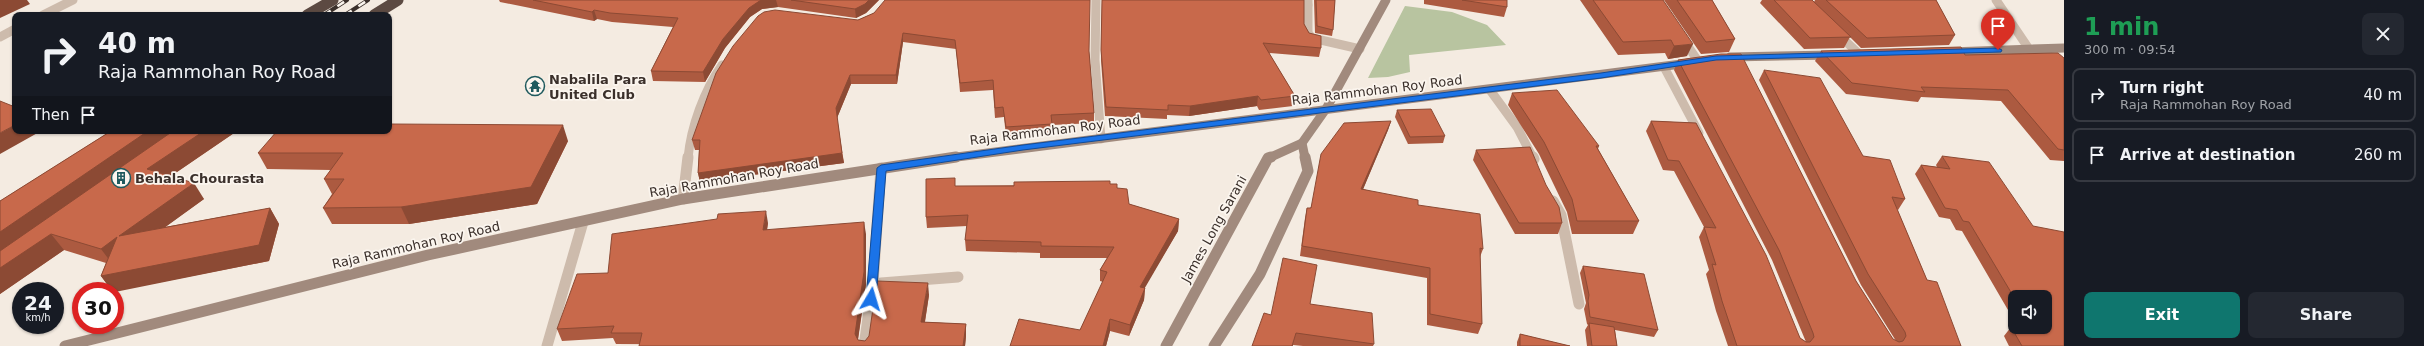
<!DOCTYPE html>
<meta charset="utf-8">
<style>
body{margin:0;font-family:"DejaVu Sans",sans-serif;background:#242831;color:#f1f3f6;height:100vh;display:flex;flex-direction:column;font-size:15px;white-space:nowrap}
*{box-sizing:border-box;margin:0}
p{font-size:13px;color:#9ea1a6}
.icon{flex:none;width:22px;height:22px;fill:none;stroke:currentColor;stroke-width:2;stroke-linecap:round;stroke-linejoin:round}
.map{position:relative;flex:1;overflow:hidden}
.sheet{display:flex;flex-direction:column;background:#171b24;width:360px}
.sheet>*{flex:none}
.top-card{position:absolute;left:12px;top:12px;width:380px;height:122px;border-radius:8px;box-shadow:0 1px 3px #0004;background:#171b24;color:#f1f3f6;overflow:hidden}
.buttons{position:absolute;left:2008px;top:290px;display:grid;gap:8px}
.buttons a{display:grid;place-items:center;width:44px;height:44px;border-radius:8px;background:#171b24;box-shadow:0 1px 3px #0004;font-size:20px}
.speed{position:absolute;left:12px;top:282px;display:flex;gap:8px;font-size:20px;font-weight:700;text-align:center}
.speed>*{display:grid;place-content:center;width:52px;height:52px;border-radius:50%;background:#171b24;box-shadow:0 1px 3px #0004;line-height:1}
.speed small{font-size:10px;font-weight:400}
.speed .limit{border:6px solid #d22;background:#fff;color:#111}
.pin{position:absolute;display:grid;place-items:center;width:34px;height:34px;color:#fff;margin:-41px -17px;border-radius:50% 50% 50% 0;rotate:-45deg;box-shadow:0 0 4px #0007}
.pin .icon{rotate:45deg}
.me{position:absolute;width:44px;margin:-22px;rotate:7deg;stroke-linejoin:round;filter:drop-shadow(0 0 3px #0008)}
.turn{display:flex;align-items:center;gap:14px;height:84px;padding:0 20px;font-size:18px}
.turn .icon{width:52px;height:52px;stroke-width:2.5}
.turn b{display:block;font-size:28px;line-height:34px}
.then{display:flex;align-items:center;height:38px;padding:0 20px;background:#0003;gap:8px;font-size:15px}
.round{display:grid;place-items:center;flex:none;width:42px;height:42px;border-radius:8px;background:#242831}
.summary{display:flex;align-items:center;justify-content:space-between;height:68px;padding:0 20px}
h1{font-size:24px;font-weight:700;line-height:30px;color:#1e9e55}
.primary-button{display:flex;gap:8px;margin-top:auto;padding:8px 20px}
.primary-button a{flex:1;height:46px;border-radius:8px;background:#0f766e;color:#fff;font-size:16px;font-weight:700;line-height:46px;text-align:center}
.primary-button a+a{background:#242831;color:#f1f3f6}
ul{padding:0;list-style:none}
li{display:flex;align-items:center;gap:12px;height:54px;margin:0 8px 6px;padding:0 12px;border:2px solid #363941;border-radius:8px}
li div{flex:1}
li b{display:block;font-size:15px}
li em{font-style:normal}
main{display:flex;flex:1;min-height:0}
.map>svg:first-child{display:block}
.green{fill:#b8c4a0}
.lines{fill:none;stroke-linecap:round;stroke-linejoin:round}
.lane{stroke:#cdbbac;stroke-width:9}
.street-far1{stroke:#cdbbac;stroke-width:9}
.street{stroke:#cdbbac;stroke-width:11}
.secondary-far1{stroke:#a18a7d;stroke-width:9}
.secondary{stroke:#a18a7d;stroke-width:11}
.highway{stroke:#5c4a42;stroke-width:11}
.rail-casing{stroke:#3b302b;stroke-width:4}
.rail{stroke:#fbf5ee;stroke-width:2.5;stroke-dasharray:8;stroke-linecap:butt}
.wall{fill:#ac5a40}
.shaded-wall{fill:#8c4a34}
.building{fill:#c8694b;stroke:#8c4a34}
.route{fill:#1a73e8;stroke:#114b97}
.labels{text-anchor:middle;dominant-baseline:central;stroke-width:3.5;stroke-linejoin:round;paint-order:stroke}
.poi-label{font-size:13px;font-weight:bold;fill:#3b302b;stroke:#fbf5ee;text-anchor:start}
.street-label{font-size:13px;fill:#3b302b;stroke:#fbf5ee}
</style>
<main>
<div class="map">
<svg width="2064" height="346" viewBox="0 0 2064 346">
<rect width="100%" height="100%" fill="#f4ebe1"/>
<path class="green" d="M 1405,6 L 1452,12 L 1487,25 L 1506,45 L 1409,55 L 1410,72 L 1388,77 L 1368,78 Z"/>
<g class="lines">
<g class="lane">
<path d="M 1308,5 L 1308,33 L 1312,38 L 1360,49"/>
<path d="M 43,15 L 73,0"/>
<path d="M 0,37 L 15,29"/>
</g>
<g class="street-far1">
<path d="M 1096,0 L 1095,60 L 1101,139"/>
<path d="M 1308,0 L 1308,5"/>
<path d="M 1996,0 L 2029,49"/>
<path d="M 1837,33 L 1859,54"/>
<path d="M 1683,39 L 1698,61"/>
<path d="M 1664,67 L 1699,133"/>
<path d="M 1490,90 L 1517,127 L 1533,158"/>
<path d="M 688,158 C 691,126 704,91 722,65"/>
</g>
<g class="street">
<path d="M 1533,157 L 1534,159"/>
<path d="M 683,199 L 688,157"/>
<path d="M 1553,201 L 1561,215 L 1579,304"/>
<path d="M 881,283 L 958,277"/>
<path d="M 547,346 L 583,222"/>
<path d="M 864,346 L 873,283 L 881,168"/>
</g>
<g class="secondary-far1">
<path d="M 1950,52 L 2064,48"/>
<path d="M 1730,57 L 1832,55"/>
<path d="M 949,158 L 1689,63"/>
<path d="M 1269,158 L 1302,143"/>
<path d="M 1305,158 L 1302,143 L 1326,109 L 1386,0"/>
</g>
<g class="secondary">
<path d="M 65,346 L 428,255 L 683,199 L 956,157"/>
<path d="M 1166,346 L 1268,158 L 1271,157"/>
<path d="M 1214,346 L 1260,274 L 1308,171 L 1305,157"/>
</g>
<g class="highway">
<path d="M 307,15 L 333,0"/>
<path d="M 374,15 L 398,0"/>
</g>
<g class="rail-casing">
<g id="rail">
<path d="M 324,15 L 347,0"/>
<path d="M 345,15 L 368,0"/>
</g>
</g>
<use href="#rail" class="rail"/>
</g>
<g class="wall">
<path d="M 499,0 L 879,0 L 866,13 L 856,18 L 778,7 L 762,9 L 750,17 L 725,48 L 705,82 L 653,81 L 651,71 L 673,27 L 612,22 L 597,19 L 594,21 L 500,2 Z"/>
<path d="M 1102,0 L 1304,24 L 1309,33 L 1321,48 L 1319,57 L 1269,53 L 1295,96 L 1293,106 L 1259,110 L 1257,106 L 1189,116 L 1167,115 L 1167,119 L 1105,116 L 1101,60 Z"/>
<path d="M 1314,0 L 1335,0 L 1333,30 L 1332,36 L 1315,33 Z"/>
<path d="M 1424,0 L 1507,0 L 1507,7 L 1504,17 L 1424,4 Z"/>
<path d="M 1580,0 L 1663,0 L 1687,56 L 1668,59 L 1665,53 L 1618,55 Z"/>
<path d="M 1664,0 L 1712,0 L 1735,39 L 1729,52 L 1701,54 Z"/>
<path d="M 1762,0 L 1812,0 L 1814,2 L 1815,0 L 1936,0 L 1955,35 L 1949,45 L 1861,48 L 1850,37 L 1844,48 L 1804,49 L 1760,3 Z"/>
<path d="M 874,13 L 1089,51 L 1094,113 L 1094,123 L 1052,125 L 1052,134 L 1006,137 L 1004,117 L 995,118 L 993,90 L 960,92 L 956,49 L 903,42 L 897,84 L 851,84 L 837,118 L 844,163 L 700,182 L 698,173 L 699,150 L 695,150 L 692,140 L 858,20 Z"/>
<path d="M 1821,51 L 2064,58 L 2064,161 L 2050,160 L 2001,101 L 1921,97 L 1918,102 L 1846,94 L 1815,61 Z"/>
<path d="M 1678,60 L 1856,281 L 1893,339 L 1896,341 L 1861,285 L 1759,80 L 1764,70 L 1863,156 L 1905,199 L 1898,210 L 1897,209 L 1927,280 L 1961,346 L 1728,346 L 1716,311 L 1706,274 L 1709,270 L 1699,237 L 1704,227 L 1674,171 L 1663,170 L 1646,131 L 1651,121 L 1696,123 L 1800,338 L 1806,342 L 1772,260 L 1674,70 Z"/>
<path d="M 1512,93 L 1599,146 L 1598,149 L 1639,221 L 1633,234 L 1572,234 L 1567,212 L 1539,154 L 1508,105 Z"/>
<path d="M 1397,110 L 1445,136 L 1443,143 L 1408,144 L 1395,117 Z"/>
<path d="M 1391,121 L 1388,130 L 1363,189 L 1418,205 L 1483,249 L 1480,257 L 1482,324 L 1478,334 L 1427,325 L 1427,278 L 1300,256 L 1305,218 L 1307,208 L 1310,208 Z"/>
<path d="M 111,131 L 237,131 L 171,176 L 204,199 L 165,227 L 270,208 L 279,224 L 269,261 L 115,291 L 112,291 L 101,276 L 106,263 L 64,250 L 0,294 L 0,201 Z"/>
<path d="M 568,141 L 537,204 L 409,224 L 332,224 L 323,208 L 332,194 L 324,179 L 331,170 L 267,169 L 258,153 Z"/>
<path d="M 1476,150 L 1562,223 L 1558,234 L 1515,234 L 1473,160 Z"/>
<path d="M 1942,156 L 2064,346 L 2009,346 L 2004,336 L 2011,327 L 2019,328 L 2018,327 L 2045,327 L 2015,297 L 2015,322 L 1962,231 L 1956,230 L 1950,219 L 1939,217 L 1915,174 L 1921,165 L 1937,167 L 1936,165 Z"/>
<path d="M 955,178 L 955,186 L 1110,184 L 1117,188 L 1129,204 L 1179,219 L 1178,231 L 1144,288 L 1145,288 L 1144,300 L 1129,336 L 1110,331 L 1106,346 L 1010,346 L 1080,330 L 1103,282 L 1100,281 L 1100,270 L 1107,258 L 1040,258 L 1040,253 L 966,251 L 965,240 L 967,226 L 927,228 L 926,217 Z"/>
<path d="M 768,223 L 767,230 L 866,234 L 866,284 L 858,340 L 865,341 L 929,295 L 925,322 L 966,324 L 966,336 L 965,346 L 616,344 L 613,338 L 562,341 L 557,329 L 608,273 Z"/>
<path d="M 1583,266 L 1658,330 L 1654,337 L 1615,330 L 1617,346 L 1587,346 L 1585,330 L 1588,325 L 1587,324 L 1584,309 L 1586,303 L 1580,273 Z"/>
<path d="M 1310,304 L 1374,344 L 1373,346 L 1303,346 L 1293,345 L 1293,346 L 1252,346 L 1271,315 Z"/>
<path d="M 1520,334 L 1570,346 L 1517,346 L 1517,342 Z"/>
</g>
<g class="shaded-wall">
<path d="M 0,0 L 27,0 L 30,4 L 0,18 Z"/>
<path d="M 760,0 L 776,0 L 778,7 L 762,9 L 750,17 L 725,48 L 705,82 L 703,72 L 723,39 L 749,8 Z"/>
<path d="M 869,0 L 879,0 L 866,13 L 856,18 L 855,9 Z"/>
<path d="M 594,10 L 597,19 L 594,21 L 592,12 Z"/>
<path d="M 903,33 L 903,42 L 897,84 L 896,75 Z"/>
<path d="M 1693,44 L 1687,56 L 1668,59 L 1674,46 Z"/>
<path d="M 850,75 L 851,84 L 837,118 L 836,108 Z"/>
<path d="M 1258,96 L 1257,106 L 1189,116 L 1190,106 Z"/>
<path d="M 1391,121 L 1388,130 L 1359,199 L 1361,189 Z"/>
<path d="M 15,125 L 15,131 L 41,131 L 0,154 L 0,133 Z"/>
<path d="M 563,125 L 568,141 L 537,204 L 409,224 L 401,207 Z"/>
<path d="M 148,131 L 181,131 L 0,257 L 0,232 Z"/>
<path d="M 204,131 L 237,131 L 158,185 L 147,169 Z"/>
<path d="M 842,153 L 844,163 L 700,182 L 698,173 Z"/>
<path d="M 194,183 L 204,199 L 131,252 L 119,236 Z"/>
<path d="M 270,208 L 279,224 L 269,261 L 115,292 L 115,291 L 112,291 L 101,276 Z"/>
<path d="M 766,211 L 768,223 L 765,242 L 763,230 Z"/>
<path d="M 1179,219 L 1178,231 L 1139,298 L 1140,287 Z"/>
<path d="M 864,222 L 866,234 L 866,284 L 857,345 L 855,334 Z"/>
<path d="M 51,234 L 64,250 L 0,294 L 0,268 Z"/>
<path d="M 117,237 L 113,265 L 101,249 Z"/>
<path d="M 928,283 L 929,295 L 923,333 L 921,322 Z"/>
<path d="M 1145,288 L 1144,300 L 1129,336 L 1130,325 Z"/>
<path d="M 1110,319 L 1110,331 L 1106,346 L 1103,346 Z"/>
<path d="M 966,324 L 966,336 L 965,346 L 963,346 Z"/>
</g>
<g class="building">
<path d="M 533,0 L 761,0 L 749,8 L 723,39 L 703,72 L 651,71 L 678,18 L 610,13 L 594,10 L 592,12 Z"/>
<path d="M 791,0 L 869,0 L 865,4 L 855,9 Z"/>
<path d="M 885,0 L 1090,0 L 1089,51 L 1094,113 L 1051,115 L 1052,124 L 1006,127 L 1003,107 L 995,108 L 993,80 L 960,83 L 955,40 L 903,33 L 896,75 L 850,75 L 836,108 L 842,153 L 698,173 L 700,140 L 692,140 L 716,73 L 733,46 L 758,16 L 764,12 L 775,10 L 858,20 L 874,13 Z"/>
<path d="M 1102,0 L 1304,0 L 1304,24 L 1309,33 L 1321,36 L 1321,48 L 1263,43 L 1295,96 L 1261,100 L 1258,96 L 1190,106 L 1168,105 L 1168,110 L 1106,107 L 1101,50 Z"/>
<path d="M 1316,0 L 1335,0 L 1333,30 L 1317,26 Z"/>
<path d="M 1462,0 L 1507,0 L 1507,7 Z"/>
<path d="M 1593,0 L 1663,0 L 1693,44 L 1674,46 L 1671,40 L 1623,42 Z"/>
<path d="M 1677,0 L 1712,0 L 1735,39 L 1706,42 Z"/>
<path d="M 1774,0 L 1812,0 L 1851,37 L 1810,38 Z"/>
<path d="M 1826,0 L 1936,0 L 1955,35 L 1867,38 Z"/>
<path d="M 1961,47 L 1965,55 L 2058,53 L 2064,58 L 2064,150 L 2058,149 L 2008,90 L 1921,87 L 1925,92 L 1852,83 L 1821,51 Z"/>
<path d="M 1721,54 L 1741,54 L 1856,281 L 1893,339 L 1899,342 L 1903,341 L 1906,336 L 1905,332 L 1868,274 L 1764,70 L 1820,78 L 1863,156 L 1890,160 L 1905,199 L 1892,197 L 1927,280 L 1937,282 L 1961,346 L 1737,346 L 1722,301 L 1712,264 L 1716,265 L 1704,227 L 1716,228 L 1679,161 L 1668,160 L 1651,121 L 1696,123 L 1766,255 L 1800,338 L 1806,342 L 1810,342 L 1814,337 L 1813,333 L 1779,250 L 1678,60 Z"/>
<path d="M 1557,90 L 1599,146 L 1596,146 L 1639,221 L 1577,221 L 1572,199 L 1544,142 L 1512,93 Z"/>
<path d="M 0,101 L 15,107 L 15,125 L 0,133 Z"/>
<path d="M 1431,109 L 1445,136 L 1410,137 L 1397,110 Z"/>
<path d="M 1391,121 L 1361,189 L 1418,200 L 1418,205 L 1480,214 L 1483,249 L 1480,248 L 1482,324 L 1430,314 L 1430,268 L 1302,246 L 1307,208 L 1311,208 L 1321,154 L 1344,123 Z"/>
<path d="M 389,124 L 563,125 L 531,187 L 401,207 L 323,208 L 344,179 L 324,179 L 343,153 L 258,153 L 277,131 L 389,131 Z"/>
<path d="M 111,131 L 148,131 L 0,232 L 0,201 Z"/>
<path d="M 173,131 L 204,131 L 147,169 L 194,183 L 119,236 L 270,208 L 259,245 L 101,276 L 117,237 L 101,249 L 51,234 L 0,268 L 0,251 Z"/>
<path d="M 1530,147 L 1546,185 L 1559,207 L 1562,223 L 1519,223 L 1476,150 Z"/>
<path d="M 1942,156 L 1989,162 L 2033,226 L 2064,232 L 2064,346 L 2022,346 L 2011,327 L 2034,330 L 2031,327 L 2045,327 L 2045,297 L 2015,297 L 2015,299 L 1969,222 L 1963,221 L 1957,210 L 1945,208 L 1921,165 L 1950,169 Z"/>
<path d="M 955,178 L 955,186 L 1014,186 L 1014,182 L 1110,181 L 1110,184 L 1117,184 L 1117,188 L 1127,189 L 1129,204 L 1179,219 L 1140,287 L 1145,288 L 1130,325 L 1110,319 L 1103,346 L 1010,346 L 1019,319 L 1080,330 L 1107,272 L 1100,270 L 1114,247 L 1041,246 L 1041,242 L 965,240 L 968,215 L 926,217 L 926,179 Z"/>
<path d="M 766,211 L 763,230 L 864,222 L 864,272 L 855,334 L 858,340 L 865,341 L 869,336 L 877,281 L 928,283 L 921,322 L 966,324 L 963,346 L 639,346 L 642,333 L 611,333 L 614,326 L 557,329 L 577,274 L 608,273 L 612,234 L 717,219 L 718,214 Z"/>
<path d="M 1283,258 L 1317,265 L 1310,304 L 1372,313 L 1374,344 L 1296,333 L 1292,346 L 1252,346 L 1264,313 L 1271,315 Z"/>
<path d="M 1583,266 L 1644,274 L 1658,330 L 1590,317 L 1588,301 L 1589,295 Z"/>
<path d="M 1589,323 L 1614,327 L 1617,346 L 1592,346 Z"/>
<path d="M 1520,334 L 1570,346 L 1520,346 Z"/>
</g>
<path class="route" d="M 1998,48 L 2002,50 L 2001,52 L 1716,60 L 1601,78 L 1023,150 L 886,171 L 876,299 L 871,303 L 866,299 L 877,168 L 881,165 L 1023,145 L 1601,73 L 1716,56 Z"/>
<defs>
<g id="temple-ring" transform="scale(1)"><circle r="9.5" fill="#fbf5ee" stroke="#1f5a5e" stroke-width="1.5"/><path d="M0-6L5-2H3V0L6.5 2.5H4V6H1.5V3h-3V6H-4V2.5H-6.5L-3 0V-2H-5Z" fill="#1f5a5e"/></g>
<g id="building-ring" transform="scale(1)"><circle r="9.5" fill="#fbf5ee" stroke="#1f5a5e" stroke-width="1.5"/><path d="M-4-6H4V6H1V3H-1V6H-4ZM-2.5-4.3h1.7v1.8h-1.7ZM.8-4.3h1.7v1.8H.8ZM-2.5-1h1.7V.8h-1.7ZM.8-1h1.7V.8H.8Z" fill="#1f5a5e"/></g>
</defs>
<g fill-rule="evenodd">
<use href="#temple-ring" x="535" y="86"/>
<use href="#building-ring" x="121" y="178"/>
</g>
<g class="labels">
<g class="poi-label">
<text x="549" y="79">Nabalila Para<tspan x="549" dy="15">United Club</tspan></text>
<text x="135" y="178">Behala Chourasta</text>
</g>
<g class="street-label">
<text transform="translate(1377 90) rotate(-7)">Raja Rammohan Roy Road</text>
<text transform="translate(1055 130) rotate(-7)">Raja Rammohan Roy Road</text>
<text transform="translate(734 178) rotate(-10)">Raja Rammohan Roy Road</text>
<text transform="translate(1214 229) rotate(-61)">James Long Sarani</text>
<text transform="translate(416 245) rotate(-13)">Raja Rammohan Roy Road</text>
</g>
</g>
</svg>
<div class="buttons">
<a><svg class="icon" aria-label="sound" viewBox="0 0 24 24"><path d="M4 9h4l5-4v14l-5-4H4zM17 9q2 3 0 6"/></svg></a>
</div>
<div class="speed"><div>24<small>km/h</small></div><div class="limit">30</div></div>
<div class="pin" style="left:1998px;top:50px;background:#d93025"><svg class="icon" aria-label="arrive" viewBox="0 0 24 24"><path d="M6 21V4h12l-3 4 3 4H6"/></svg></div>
<svg class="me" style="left:871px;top:299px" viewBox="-20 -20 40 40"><path d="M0-17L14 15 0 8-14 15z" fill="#1a73e8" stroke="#fff" stroke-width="4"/></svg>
<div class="top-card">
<div class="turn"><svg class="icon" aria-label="right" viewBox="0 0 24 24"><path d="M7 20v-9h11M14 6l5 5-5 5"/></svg><div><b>40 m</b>Raja Rammohan Roy Road</div></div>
<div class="then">Then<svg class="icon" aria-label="arrive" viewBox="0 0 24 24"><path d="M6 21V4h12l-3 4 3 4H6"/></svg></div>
</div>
</div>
<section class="sheet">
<div class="summary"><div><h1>1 min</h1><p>300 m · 09:54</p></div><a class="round"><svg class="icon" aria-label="close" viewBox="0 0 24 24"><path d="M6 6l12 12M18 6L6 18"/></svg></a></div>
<ul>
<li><svg class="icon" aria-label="right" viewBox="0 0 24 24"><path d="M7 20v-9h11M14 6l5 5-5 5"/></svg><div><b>Turn right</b><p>Raja Rammohan Roy Road</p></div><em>40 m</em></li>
<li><svg class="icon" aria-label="arrive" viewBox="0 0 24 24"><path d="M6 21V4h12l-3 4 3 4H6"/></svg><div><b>Arrive at destination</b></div><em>260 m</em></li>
</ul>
<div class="primary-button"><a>Exit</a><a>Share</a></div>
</section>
</main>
